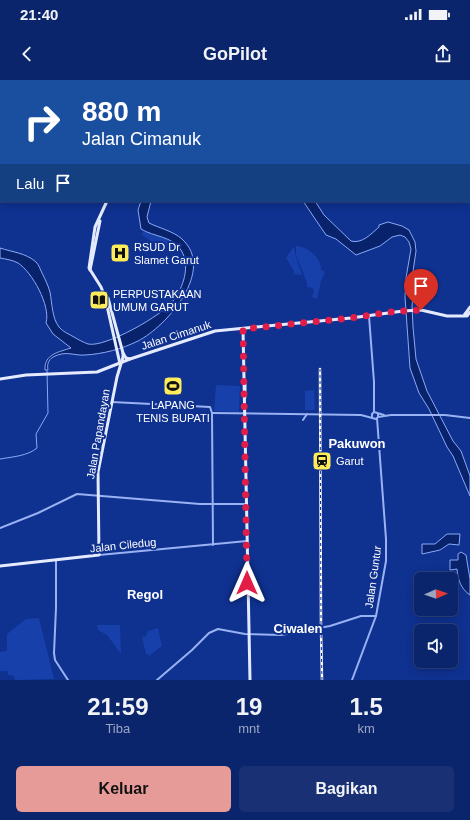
<!DOCTYPE html>
<html lang="id">
<style>
body{margin:0;font-family:Helvetica,sans-serif;background:#193174;color:#f1f3f6;height:100vh;display:flex;flex-direction:column;font-size:15px;white-space:nowrap}
*{box-sizing:border-box;margin:0}
p{font-size:13px;color:#9aa5c2}
.icon{flex:none;width:22px;height:22px;fill:none;stroke:currentColor;stroke-width:2;stroke-linecap:round;stroke-linejoin:round}
.map{position:relative;height:600px;overflow:hidden}
.drawer{display:flex;flex-direction:column;background:#0b256c;flex:1}
.drawer>*{flex:none}
.hud{position:absolute;left:0px;top:0px;width:470px;height:122px;box-shadow:0 2px 10px #0003,0 0 0 1px #2b427f;background:#1a4fa0;color:#fff;overflow:hidden}
.needle{width:26px;rotate:88deg}
.buttons{position:absolute;left:414px;top:492px;display:grid;gap:8px}
.buttons a{display:grid;place-items:center;width:44px;height:44px;border-radius:6px;background:#0b256c;box-shadow:0 2px 10px #0003,0 0 0 1px #2b427f;font-size:20px}
.pin{position:absolute;display:grid;place-items:center;width:34px;height:34px;color:#fff;margin:-41px -17px;border-radius:50% 50% 50% 0;rotate:-45deg;box-shadow:0 0 4px #0007}
.pin .icon{rotate:45deg}
.me{position:absolute;width:44px;margin:-22px;rotate:0deg;stroke-linejoin:round;filter:drop-shadow(0 0 3px #0008)}
.turn{display:flex;align-items:center;gap:14px;height:84px;padding:0 16px;font-size:18px}
.turn .icon{width:52px;height:52px;stroke-width:2.5}
.turn b{display:block;font-size:28px;line-height:34px}
.then{display:flex;align-items:center;height:38px;padding:0 16px;background:#0003;gap:8px;font-size:15px}
.eta{display:flex;justify-content:space-evenly;align-items:center;height:68px;text-align:center}
.eta b{font-size:24px;font-weight:700;line-height:28px}
.primary-button{display:flex;gap:8px;margin-top:auto;padding:8px 16px}
.primary-button a{flex:1;height:46px;border-radius:6px;background:#e69b98;color:#111;font-size:16px;font-weight:700;line-height:46px;text-align:center}
.primary-button a+a{background:#193174;color:#f1f3f6}
.status{display:flex;justify-content:space-between;align-items:center;height:28px;padding:0 20px;background:#0b256c;direction:ltr}
.status svg{height:11px;fill:currentColor}
header{display:flex;justify-content:space-between;align-items:center;height:52px;padding:0 16px;background:#0b256c;font-size:18px;font-weight:700}
.map>svg:first-child{display:block}
.green{fill:#1740ab}
.water{fill:#09226c;stroke:#8aaaf7}
.lines{fill:none;stroke-linecap:round;stroke-linejoin:round}
.stream{stroke:#8aaaf7;stroke-width:1}
.minor{stroke:#99b2f3;stroke-width:2}
.major{stroke:#e5ebff;stroke-width:3}
.rail-casing{stroke:#fff;stroke-width:2.5}
.rail{stroke:#0f3190;stroke-width:1;stroke-dasharray:3;stroke-linecap:butt}
.route{stroke:#e11d48;stroke-width:7;stroke-dasharray:0 12.6}
.labels{text-anchor:middle;dominant-baseline:central;stroke-width:4;stroke-linejoin:round;paint-order:stroke}
.poi-label{font-size:11px;fill:#fff;stroke:#0f3190;text-anchor:start}
.street-label{font-size:11px;fill:#fff;stroke:#0f3190}
.quarter-label{font-size:13px;font-weight:bold;fill:#fff;stroke:#0f3190}
</style>
<div class="status"><b>21:40</b><svg viewBox="0 0 49 12"><path d="M0 12V9h3v3zM5 12V6h3v6zM10 12V3h3v9zM15 12V0h3v12zM26 1h20v11H26zM47 4h2v5h-2z"/></svg></div>
<header><svg class="icon" aria-label="back" viewBox="0 0 24 24"><path d="M15 5l-7 7 7 7"/></svg>GoPilot<svg class="icon" aria-label="share" viewBox="0 0 24 24"><path d="M12 15V3M7 8l5-5 5 5M5 13v7h14v-7"/></svg></header>
<div class="map">
<svg width="470" height="600" viewBox="0 0 470 600">
<rect width="100%" height="100%" fill="#0f3190"/>
<g class="green">
<path d="M 143,151 L 165,158 L 177,167 C 160,168 155,164 142,155 Z"/>
<path d="M 294,166 C 295,176 299,185 302,195 L 294,194 L 294,191 L 286,178 Z"/>
<path d="M 296,166 C 308,167 321,177 321,190 L 325,192 L 321,201 L 317,219 L 312,217 L 314,210 L 312,208 L 307,207 L 307,203 L 296,175 Z"/>
<path d="M 216,305 L 240,306 L 239,332 L 214,331 Z"/>
<path d="M 314,310 L 315,330 L 305,330 L 305,311 Z"/>
<path d="M 39,538 L 54,599 L 15,600 L 14,596 L 8,595 L 7,591 L 0,591 L 0,572 L 7,571 L 7,554 L 26,539 Z"/>
<path d="M 97,545 L 120,545 L 121,574 L 107,555 L 98,550 Z"/>
<path d="M 158,548 L 162,566 L 149,576 L 148,574 L 146,574 L 142,557 L 146,556 L 148,551 Z"/>
</g>
<g class="water">
<path d="M 141,121 L 151,121 L 147,137 L 149,143 C 159,148 173,151 182,159 C 216,190 167,246 138,261 C 122,269 103,274 85,275 C 74,276 66,270 53,277 C 48,280 47,285 48,290 L 45,290 C 44,274 59,272 71,268 L 53,254 L 46,243 C 51,226 32,192 18,183 C 13,180 5,179 0,178 L 0,168 C 12,172 26,173 36,182 C 39,185 40,189 42,193 C 45,199 48,205 50,212 C 52,223 52,238 59,247 C 63,252 69,254 74,257 C 79,260 83,262 88,264 C 105,268 163,235 173,221 C 183,208 191,186 181,170 C 172,156 154,157 141,149 L 138,130 Z"/>
<path d="M 303,121 L 315,121 L 324,135 L 351,161 C 362,164 371,154 379,147 L 379,145 L 388,142 L 402,146 L 409,150 L 415,162 L 416,171 L 411,205 L 413,216 L 412,226 L 413,247 L 416,279 L 427,311 L 453,361 L 461,371 L 470,396 L 470,416 L 453,376 L 447,367 L 429,329 L 419,313 L 410,288 L 405,217 L 406,198 L 411,169 L 409,162 L 405,157 L 400,155 L 392,157 L 380,166 L 356,175 L 336,159 L 326,155 Z"/>
<path d="M 447,454 L 460,454 L 459,465 L 449,464 L 440,470 L 422,474 L 422,464 L 435,464 Z"/>
<path d="M 461,472 L 466,475 L 470,499 L 470,515 C 461,509 458,500 457,489 L 450,490 L 450,480 L 458,480 L 458,474 Z"/>
</g>
<g class="lines">
<path class="stream" d="M 0,379 C 11,377 28,376 37,368 L 36,354 L 48,333 L 47,291"/>
<g class="minor">
<path d="M 369,236 L 374,302 L 374,332"/>
<path d="M 112,322 L 210,327 L 212,333 L 213,465"/>
<path d="M 212,333 L 361,335 L 376,339 L 378,337 L 378,334"/>
<path d="M 372,337 L 372,334 L 374,332 L 384,335"/>
<path d="M 378,337 L 391,335 L 445,335 L 470,338"/>
<path d="M 303,340 L 307,334"/>
<path d="M 0,448 L 38,433 L 77,414 L 200,424 L 247,424"/>
<path d="M 99,475 L 247,461"/>
<path d="M 56,480 L 56,528 L 54,573 L 55,580 L 68,600"/>
<path d="M 157,600 L 192,570 L 209,553 L 218,549 L 245,554 L 281,555 L 330,546 L 361,536 L 376,536"/>
<path d="M 352,600 L 376,536 L 386,481 L 386,459 L 377,338"/>
</g>
<g class="major">
<path d="M 252,1 L 253,0"/>
<path d="M 255,1 L 255,0"/>
<path d="M 107,121 L 95,147 L 89,188 L 101,207 L 105,217 L 120,284"/>
<path d="M 90,190 L 100,141"/>
<path d="M 105,217 L 108,218 L 123,273 L 126,278 L 130,279"/>
<path d="M 465,234 L 467,236 L 470,232"/>
<path d="M 465,234 L 470,227"/>
<path d="M 243,249 L 250,600"/>
<path d="M 0,299 L 26,295 L 97,292 L 130,279 L 215,251 L 351,238 L 403,231 L 421,230 L 447,236 L 465,236"/>
<path d="M 245,301 L 245,317"/>
<path d="M 0,486 L 99,475 L 98,392 L 117,297 L 123,277 L 123,273"/>
</g>
<g class="rail-casing">
<g id="rail">
<path d="M 320,289 L 321,546"/>
<path d="M 321,549 L 322,600"/>
</g>
</g>
<use href="#rail" class="rail"/>
</g>
<g class="lines">
<path class="route" d="M 247,503 L 243,249 L 351,238 L 390,232 L 421,230"/>
</g>
<defs>
<g id="hospital-square" transform="scale(1)"><rect x="-9" y="-9" width="18" height="18" rx="4" fill="#ffec5b" stroke="#0f3190"/><path d="M-5-5h3v3.5h4V-5h3V5h-3V1.5h-4V5h-3Z" fill="#111"/></g>
<g id="library-square" transform="scale(1)"><rect x="-9" y="-9" width="18" height="18" rx="4" fill="#ffec5b" stroke="#0f3190"/><path d="M-6-4Q-3-5.5-.7-3.5V5Q-3 3-6 4ZM6-4Q3-5.5 .7-3.5V5Q3 3 6 4Z" fill="#111"/></g>
<g id="stadium-square" transform="scale(1)"><rect x="-9" y="-9" width="18" height="18" rx="4" fill="#ffec5b" stroke="#0f3190"/><path d="M0-5a6.5 5 0 1 0 0 10a6.5 5 0 1 0 0-10ZM-3.5-1.8h7v3.6h-7Z" fill="#111"/></g>
<g id="station-square" transform="scale(1)"><rect x="-9" y="-9" width="18" height="18" rx="4" fill="#ffec5b" stroke="#0f3190"/><path d="M-3-6H3Q5-6 5-4V2Q5 4 3 4L4.5 6H3L1.5 4h-3L-3 6H-4.5L-3 4Q-5 4-5 2V-4Q-5-6-3-6ZM-3.5-4v3h7v-3ZM-3.5 1v1.5H-2V1ZM2 1v1.5H3.5V1Z" fill="#111"/></g>
</defs>
<g fill-rule="evenodd">
<use href="#hospital-square" x="120" y="173"/>
<use href="#library-square" x="99" y="220"/>
<use href="#stadium-square" x="173" y="306"/>
<use href="#station-square" x="322" y="381"/>
</g>
<g class="labels">
<g class="poi-label">
<text x="134" y="167">RSUD Dr<tspan x="134" dy="13">Slamet Garut</tspan></text>
<text x="113" y="214">PERPUSTAKAAN<tspan x="113" dy="13">UMUM GARUT</tspan></text>
<text x="173" y="325" text-anchor="middle">LAPANG<tspan x="173" dy="13">TENIS BUPATI</tspan></text>
<text x="336" y="381">Garut</text>
</g>
<g class="street-label">
<text transform="translate(176 255) rotate(-18)">Jalan Cimanuk</text>
<text transform="translate(98 354) rotate(-80)">Jalan Papandayan</text>
<text transform="translate(123 465) rotate(-6)">Jalan Ciledug</text>
<text transform="translate(373 497) rotate(-82)">Jalan Guntur</text>
</g>
<g class="quarter-label">
<text x="357" y="363">Pakuwon</text>
<text x="145" y="514">Regol</text>
<text x="298" y="548">Ciwalen</text>
</g>
</g>
</svg>
<div class="buttons">
<a><svg class="needle" viewBox="-14 -14 28 28"><path d="M0-13l5 13h-10z" fill="#e53935"/><path d="M0 13l5-13h-10z" fill="#9aa5c2"/></svg></a>
<a><svg class="icon" aria-label="sound" viewBox="0 0 24 24"><path d="M4 9h4l5-4v14l-5-4H4zM17 9q2 3 0 6"/></svg></a>
</div>
<div class="pin" style="left:421px;top:230px;background:#d93025"><svg class="icon" aria-label="arrive" viewBox="0 0 24 24"><path d="M6 21V4h12l-3 4 3 4H6"/></svg></div>
<svg class="me" style="left:247px;top:503px" viewBox="-20 -20 40 40"><path d="M0-17L14 15 0 8-14 15z" fill="#e11d48" stroke="#fff" stroke-width="4"/></svg>
<div class="hud">
<div class="turn"><svg class="icon" aria-label="right" viewBox="0 0 24 24"><path d="M7 20v-9h11M14 6l5 5-5 5"/></svg><div><b>880 m</b>Jalan Cimanuk</div></div>
<div class="then">Lalu<svg class="icon" aria-label="arrive" viewBox="0 0 24 24"><path d="M6 21V4h12l-3 4 3 4H6"/></svg></div>
</div>
</div>
<section class="drawer">
<div class="eta">
<div><b>21:59</b><p>Tiba</p></div>
<div><b>19</b><p>mnt</p></div>
<div><b>1.5</b><p>km</p></div>
</div>
<div class="primary-button"><a>Keluar</a><a>Bagikan</a></div>
</section>
